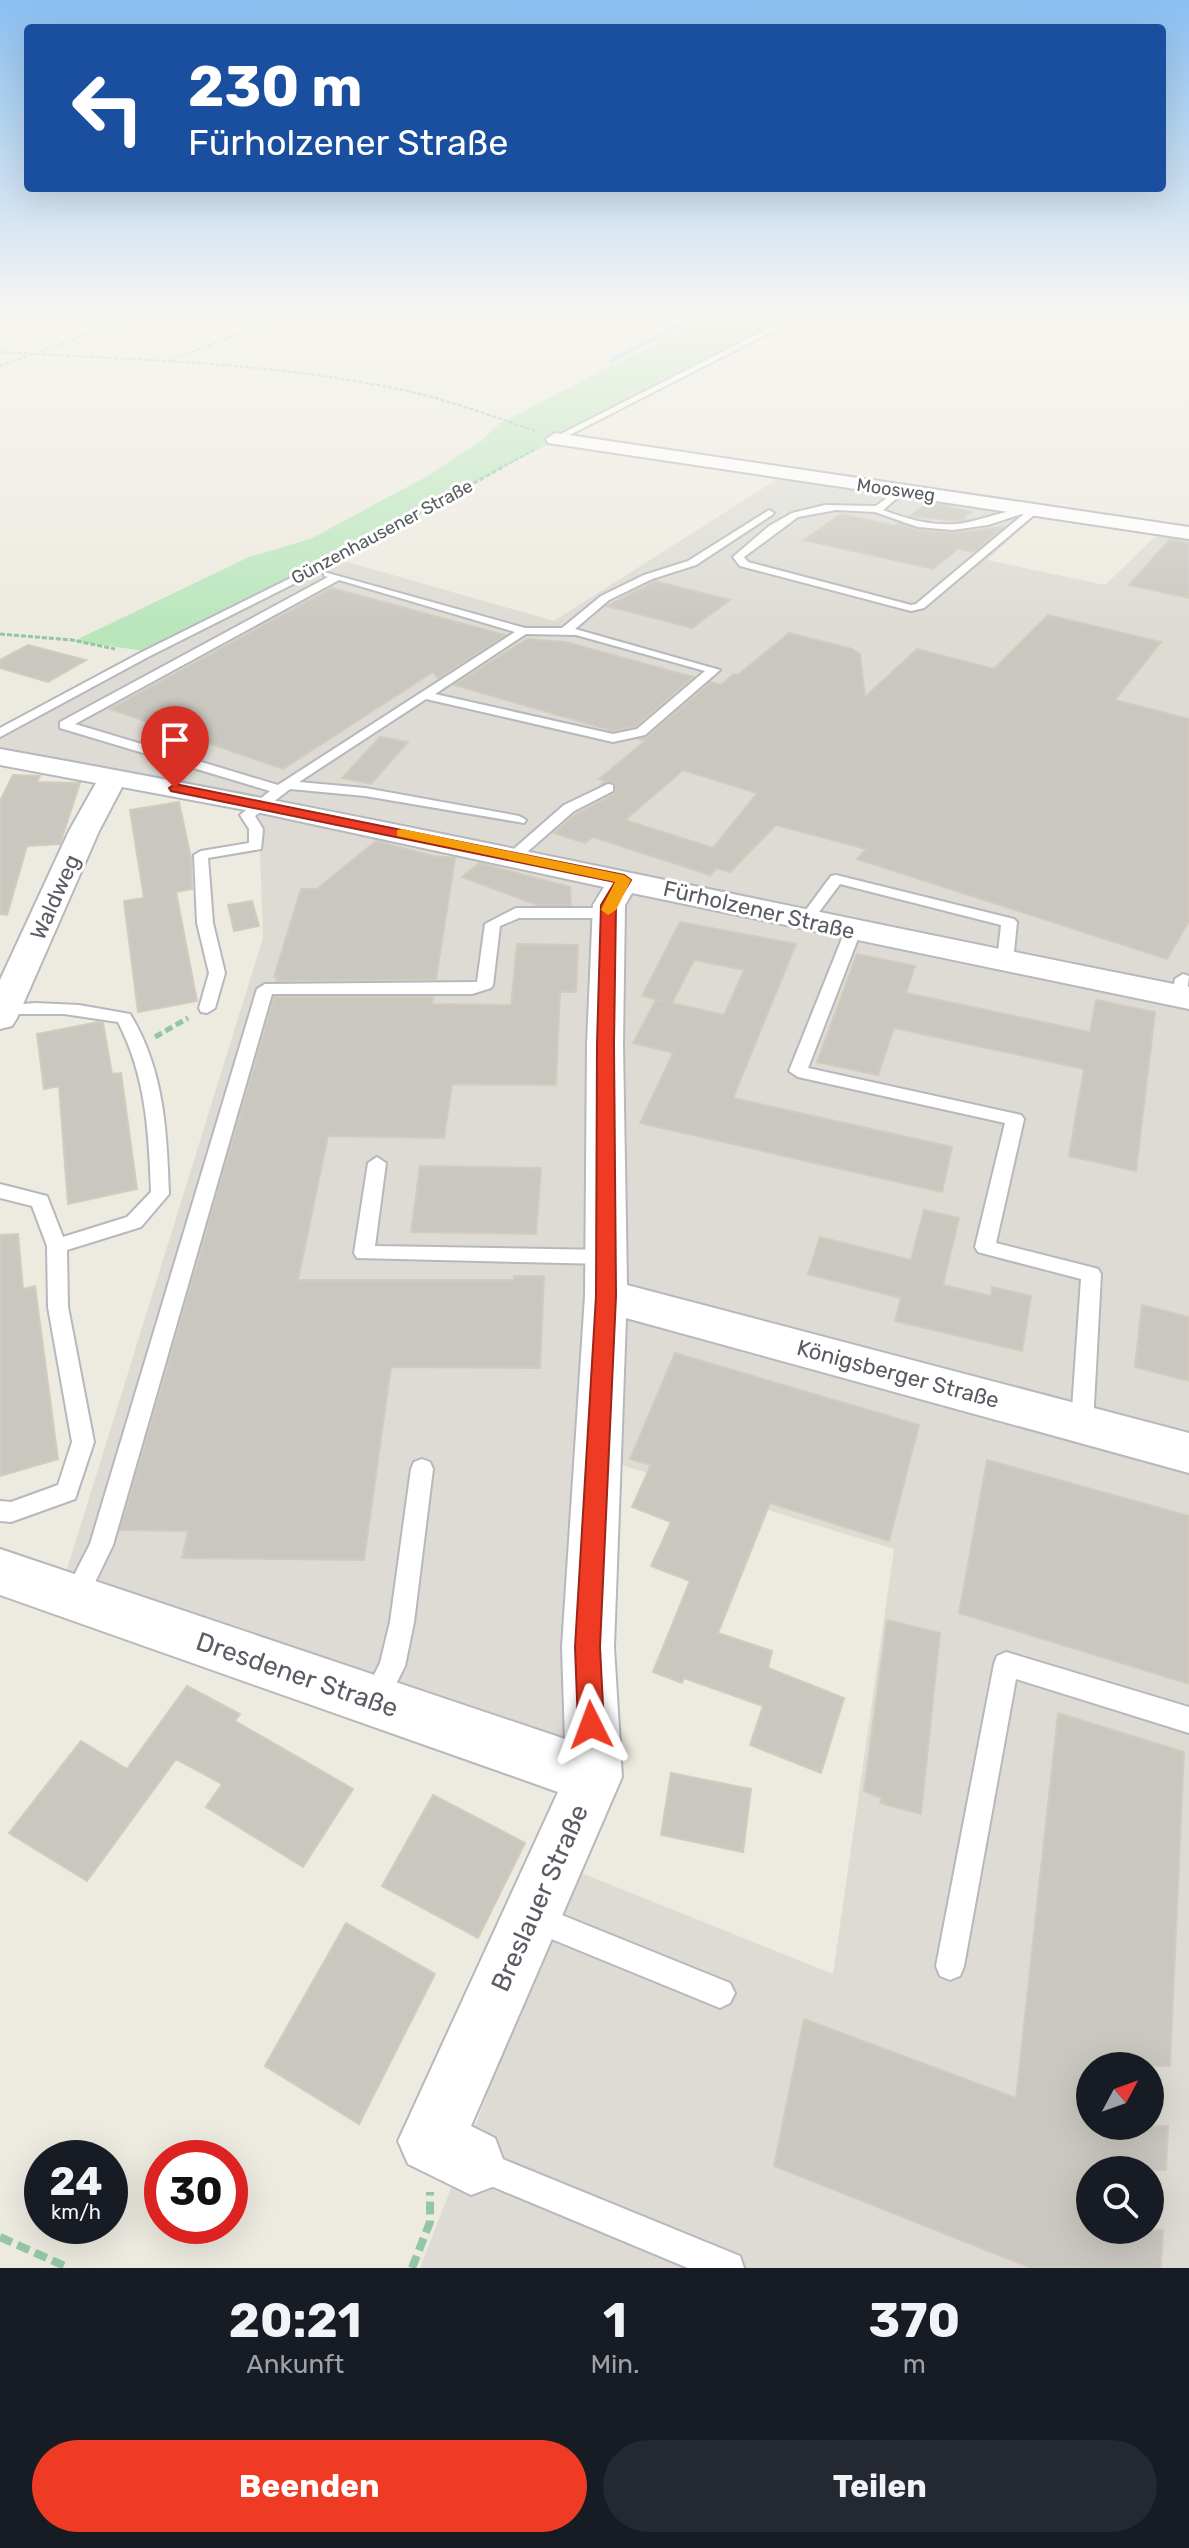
<!DOCTYPE html>
<html lang="de">
<meta charset="utf-8">
<style>
body{margin:0;font-family:Rubik,sans-serif;background:#242831;color:#f1f3f6;height:100vh;display:flex;flex-direction:column;font-size:30px;white-space:nowrap}
*{box-sizing:border-box;margin:0}
p{font-size:26px;color:#9ea1a6}
.icon{flex:none;width:44px;height:44px;fill:none;stroke:currentColor;stroke-width:2;stroke-linecap:round;stroke-linejoin:round}
.map{position:relative;height:2268px;overflow:hidden}
.side{display:flex;flex-direction:column;background:#171b24;flex:1}
.side>*{flex:none}
.top-card{position:absolute;left:24px;top:24px;width:1142px;height:168px;border-radius:8px;box-shadow:0 8px 32px #0002;background:#1a4fa0;color:#fff;overflow:hidden}
.needle{width:52px;rotate:49deg}
.buttons{position:absolute;left:1076px;top:2052px;display:grid;gap:16px}
.buttons a{display:grid;place-items:center;width:88px;height:88px;border-radius:50%;background:#171b24;box-shadow:0 8px 32px #0002;font-size:40px}
.speed{position:absolute;left:24px;top:2140px;display:flex;gap:16px;font-size:40px;font-weight:700;text-align:center}
.speed>*{display:grid;place-content:center;width:104px;height:104px;border-radius:50%;background:#171b24;box-shadow:0 8px 32px #0002;line-height:1}
.speed small{font-size:20px;font-weight:400}
.speed .limit{border:12px solid #d22;background:#fff;color:#111}
.pin{position:absolute;display:grid;place-items:center;width:68px;height:68px;color:#fff;margin:-82px -34px;border-radius:50% 50% 50% 0;rotate:-45deg;box-shadow:0 0 8px #0007}
.pin .icon{rotate:45deg}
.me{position:absolute;width:88px;margin:-44px;rotate:357deg;stroke-linejoin:round;filter:drop-shadow(0 0 6px #0008)}
.turn{display:flex;align-items:center;gap:28px;height:168px;padding:0 32px;font-size:36px}
.turn .icon{width:104px;height:104px;stroke-width:2.5}
.turn b{display:block;font-size:56px;line-height:68px}
.eta{display:flex;justify-content:space-evenly;align-items:center;height:136px;text-align:center}
.eta b{font-size:48px;font-weight:700;line-height:56px}
.action{display:flex;gap:16px;margin-top:auto;padding:16px 32px}
.action a{flex:1;height:92px;border-radius:48px;background:#ef3b23;color:#fff;font-size:32px;font-weight:700;line-height:92px;text-align:center}
.action a+a{background:#242831;color:#f1f3f6}
.map>svg:first-child{display:block}
.industrial{fill:#dddbd4;fill-rule:evenodd}
.green{fill:#bae6bc}
.lines{fill:none;stroke-linecap:round;stroke-linejoin:round}
.stream{stroke:#9dd0ff;stroke-width:4}
.building{fill:#c9c7bf;stroke:#d1ccbe;stroke-width:2;fill-rule:evenodd}
.service-casing{stroke:#b6b8bd;stroke-width:4}
.minor-casing{stroke:#b6b8bd;stroke-width:4}
.path-far3{stroke:#93c7a4;stroke-width:2;stroke-dasharray:4 2;stroke-linecap:butt}
.path-far2{stroke:#93c7a4;stroke-width:3;stroke-dasharray:5 2;stroke-linecap:butt}
.path-far1{stroke:#93c7a4;stroke-width:5;stroke-dasharray:8 4;stroke-linecap:butt}
.path{stroke:#93c7a4;stroke-width:8;stroke-dasharray:13 6;stroke-linecap:butt}
.service{fill:#fff;fill-rule:evenodd}
.minor{fill:#fff;fill-rule:evenodd}
.route{fill:#ef3b23;stroke:#9b2617;stroke-width:2}
.slow{fill:#f59e0b}
.labels{text-anchor:middle;dominant-baseline:central;stroke-width:6;stroke-linejoin:round;paint-order:stroke}
.far-street-label{font-size:18px;fill:#595c62;stroke:#fff}
.street-label{font-size:22px;fill:#595c62;stroke:#fff}
.near-street-label{font-size:26px;fill:#595c62;stroke:#fff}
</style>
<div class="map">
<svg width="1189" height="2268" viewBox="0 0 1189 2268">
<rect width="100%" height="100%" fill="#edeae0"/>
<path class="industrial" d="M 790,471 L 1043,509 L 987,560 L 1105,585 L 1164,528 L 1189,531 L 1189,2268 L 420,2268 L 574,1870 L 833,1974 L 894,1549 L 615,1463 L 580,1757 L 64,1579 L 263,938 L 258,798 L 0,756 L 0,738 L 145,651 L 330,557 L 554,621 ZM 1090,2066 L 1150,2066 L 1150,2126 L 1090,2126 ZM 1090,2170 L 1150,2170 L 1150,2230 L 1090,2230 Z"/>
<path class="green" d="M 718,311 L 808,311 L 145,651 L 74,641 L 249,557 L 310,539 L 426,477 L 481,441 L 499,424 Z"/>
<g class="lines">
<path class="stream" d="M 611,361 L 707,311"/>
</g>
<g class="building">
<path d="M 928,503 L 942,505 L 971,512 L 962,518 L 967,519 L 957,521 L 910,516 Z"/>
<path d="M 841,514 L 895,526 L 899,523 L 918,530 L 953,533 L 1004,527 L 974,552 L 958,549 L 933,569 L 804,540 Z"/>
<path d="M 1170,539 L 1189,543 L 1189,598 L 1129,585 Z"/>
<path d="M 655,581 L 730,600 L 692,628 L 607,606 Z"/>
<path d="M 332,588 L 505,635 L 438,678 L 433,672 L 283,769 L 110,709 Z"/>
<path d="M 1048,615 L 1161,642 L 1115,700 L 1189,719 L 1189,921 L 1167,959 L 857,859 L 866,849 L 776,825 L 730,872 L 717,868 L 710,875 L 593,837 L 585,843 L 554,833 L 576,814 L 614,794 L 615,783 L 601,784 L 605,781 L 599,779 L 645,741 L 639,739 L 647,737 L 711,682 L 721,685 L 734,674 L 738,675 L 789,633 L 852,649 L 860,654 L 865,697 L 917,649 L 994,669 ZM 683,770 L 757,793 L 713,848 L 625,820 Z"/>
<path d="M 527,639 L 566,642 L 693,677 L 636,726 L 613,731 L 454,685 Z"/>
<path d="M 28,645 L 86,660 L 48,682 L 0,668 L 0,660 Z"/>
<path d="M 380,737 L 408,742 L 371,784 L 342,778 Z"/>
<path d="M 13,775 L 40,776 L 37,782 L 80,783 L 60,844 L 27,846 L 7,915 L 0,914 L 0,801 Z"/>
<path d="M 179,802 L 191,858 L 192,889 L 176,892 L 197,1001 L 138,1012 L 124,901 L 144,898 L 130,810 Z"/>
<path d="M 376,841 L 433,856 L 455,858 L 436,979 L 276,981 L 277,977 L 274,977 L 301,889 L 317,889 Z"/>
<path d="M 479,863 L 570,887 L 571,905 L 537,905 L 462,877 Z"/>
<path d="M 252,901 L 259,926 L 234,931 L 228,905 Z"/>
<path d="M 680,922 L 796,944 L 733,1098 L 952,1147 L 942,1192 L 640,1123 L 673,1053 L 633,1043 L 656,1000 L 663,1001 L 642,996 ZM 694,960 L 744,970 L 724,1015 L 672,1003 Z"/>
<path d="M 517,944 L 578,945 L 576,992 L 560,992 L 556,1085 L 452,1084 L 444,1138 L 328,1136 L 298,1280 L 514,1280 L 514,1276 L 544,1276 L 540,1368 L 391,1367 L 364,1560 L 182,1558 L 188,1531 L 120,1530 L 274,997 L 433,997 L 432,1004 L 511,1005 Z"/>
<path d="M 857,954 L 915,966 L 906,993 L 1090,1032 L 1096,1000 L 1155,1012 L 1136,1171 L 1069,1156 L 1084,1069 L 894,1028 L 878,1075 L 817,1062 Z"/>
<path d="M 98,1022 L 103,1023 L 112,1074 L 121,1073 L 137,1189 L 68,1204 L 59,1086 L 44,1089 L 37,1034 Z"/>
<path d="M 420,1166 L 541,1168 L 536,1234 L 411,1232 Z"/>
<path d="M 924,1210 L 959,1218 L 943,1285 L 991,1296 L 992,1287 L 1031,1296 L 1022,1351 L 895,1321 L 901,1298 L 808,1274 L 820,1237 L 911,1260 Z"/>
<path d="M 18,1234 L 23,1289 L 35,1286 L 58,1459 L 0,1476 L 0,1235 Z"/>
<path d="M 1142,1305 L 1189,1317 L 1189,1381 L 1135,1367 Z"/>
<path d="M 675,1353 L 919,1425 L 889,1541 L 770,1503 L 718,1633 L 772,1651 L 768,1668 L 844,1698 L 821,1773 L 750,1745 L 763,1706 L 684,1678 L 682,1683 L 653,1672 L 690,1581 L 651,1566 L 671,1522 L 632,1507 L 651,1465 L 630,1459 Z"/>
<path d="M 987,1460 L 1189,1516 L 1189,1684 L 959,1613 Z"/>
<path d="M 887,1620 L 940,1633 L 921,1814 L 880,1803 L 882,1798 L 864,1791 Z"/>
<path d="M 187,1686 L 240,1714 L 235,1721 L 353,1789 L 303,1867 L 206,1807 L 222,1784 L 176,1759 L 87,1881 L 9,1833 L 81,1741 L 127,1769 Z"/>
<path d="M 1058,1713 L 1184,1752 L 1170,2066 L 1090,2066 L 1090,2126 L 1168,2126 L 1166,2170 L 1090,2170 L 1090,2230 L 1163,2230 L 1161,2268 L 1031,2268 L 774,2166 L 804,2019 L 1016,2098 Z"/>
<path d="M 671,1773 L 751,1789 L 743,1852 L 661,1835 Z"/>
<path d="M 433,1795 L 525,1843 L 478,1938 L 382,1886 Z"/>
<path d="M 346,1923 L 435,1974 L 359,2124 L 265,2066 Z"/>
</g>
<g class="lines">
<g class="service-casing">
<g id="service">
<path d="M 803,311 L 812,311 L 558,441 L 551,439 Z"/>
<path d="M 900,488 L 903,489 L 903,493 L 883,510 C 907,519 931,526 957,524 C 979,522 1026,502 1040,510 L 924,608 L 911,611 L 740,566 L 733,557 L 769,526 L 792,513 L 825,505 L 876,506 ZM 836,510 L 875,512 L 918,527 L 953,530 L 988,525 L 1025,513 L 916,604 L 911,605 L 748,562 L 744,557 L 798,517 Z"/>
<path d="M 769,510 L 774,513 L 772,515 L 696,565 L 652,579 L 609,600 L 575,629 L 720,670 L 645,735 L 613,742 L 426,699 L 299,782 L 365,788 L 519,816 L 526,820 L 524,823 L 365,796 L 290,789 L 255,816 L 263,829 L 261,849 L 208,858 L 213,923 L 225,973 L 215,1008 L 207,1013 L 201,1012 L 199,1008 L 209,973 L 197,923 L 194,855 L 201,851 L 249,843 L 249,829 L 240,815 L 270,791 L 60,728 L 60,722 L 328,577 L 324,576 L 324,572 L 525,628 L 562,628 L 601,596 L 644,575 L 688,561 ZM 339,580 L 515,632 L 278,785 L 75,724 ZM 526,634 L 576,635 L 705,671 L 637,729 L 613,734 L 435,694 Z"/>
<path d="M 349,549 L 353,550 L 353,554 L 148,657 L 0,737 L 0,728 L 140,653 Z"/>
<path d="M 608,784 L 613,785 L 613,791 L 574,811 L 518,860 L 508,860 L 508,854 L 564,805 Z"/>
<path d="M 836,875 L 1014,919 L 1017,922 L 1013,962 L 1005,967 L 997,962 L 1001,925 L 840,884 L 810,924 L 800,924 L 800,918 L 831,876 Z"/>
<path d="M 516,908 L 608,908 L 616,913 L 608,918 L 519,918 L 500,926 L 493,985 L 491,988 L 472,994 L 272,994 L 113,1545 L 84,1605 L 75,1608 L 66,1605 L 63,1597 L 90,1544 L 257,989 L 265,984 L 477,982 L 485,924 Z"/>
<path d="M 853,926 L 861,931 L 808,1068 L 1021,1115 L 1024,1119 L 996,1243 L 1091,1267 L 1098,1269 L 1101,1274 L 1093,1424 L 1090,1430 L 1082,1433 L 1074,1430 L 1071,1424 L 1081,1279 L 985,1254 L 978,1252 L 975,1247 L 1005,1123 L 798,1077 L 789,1071 L 845,931 Z"/>
<path d="M 1183,974 L 1189,976 L 1186,1000 L 1180,1001 L 1172,996 L 1175,979 Z"/>
<path d="M 35,1003 L 79,1005 L 130,1014 C 164,1069 167,1132 169,1194 L 141,1227 L 67,1250 L 68,1307 L 94,1442 L 75,1499 L 11,1522 L 0,1521 L 0,1501 L 11,1502 L 58,1485 L 72,1442 L 48,1307 L 47,1246 L 32,1206 L 0,1198 L 0,1184 L 47,1196 L 63,1237 L 127,1217 L 151,1192 C 149,1133 146,1076 118,1022 L 64,1014 L 0,1014 L 0,1006 Z"/>
<path d="M 377,1157 L 386,1163 L 375,1246 L 606,1250 L 613,1252 L 616,1257 L 613,1262 L 606,1264 L 357,1258 L 354,1253 L 368,1163 Z"/>
<path d="M 422,1459 L 430,1462 L 433,1469 L 414,1622 L 405,1666 L 384,1708 L 375,1711 L 366,1708 L 362,1699 L 380,1663 L 390,1622 L 411,1469 L 414,1462 Z"/>
<path d="M 1006,1652 L 1189,1707 L 1189,1733 L 1016,1679 L 964,1966 L 960,1976 L 950,1980 L 940,1976 L 936,1966 L 994,1664 L 997,1656 Z"/>
<path d="M 537,1905 L 730,1983 L 735,1993 L 730,2003 L 720,2008 L 527,1929 L 523,1919 L 527,1909 Z"/>
<path d="M 478,2149 L 740,2256 L 744,2268 L 688,2268 L 467,2176 L 462,2165 L 467,2154 Z"/>
</g>
</g>
<g class="minor-casing">
<g id="minor">
<path d="M 555,433 L 1189,527 L 1189,539 L 548,443 L 546,439 Z"/>
<path d="M 0,749 C 399,820 792,909 1189,987 L 1189,1009 L 632,893 L 625,905 L 623,1044 L 627,1285 L 1189,1433 L 1189,1473 L 626,1318 L 614,1647 L 622,1777 L 471,2126 L 495,2138 L 504,2162 L 495,2186 L 471,2195 L 408,2164 L 398,2141 L 558,1792 L 0,1595 L 0,1549 L 565,1739 L 562,1647 L 585,1296 L 587,1044 L 593,905 L 604,887 L 261,813 L 122,787 L 99,831 L 17,1018 L 12,1026 L 0,1029 L 0,980 L 69,831 L 96,783 L 0,765 Z"/>
</g>
</g>
<g class="path-far3">
<path d="M 0,352 C 136,360 274,362 407,391 C 451,401 493,416 535,431"/>
<path d="M 38,352 L 153,311"/>
<path d="M 168,361 L 298,311"/>
<path d="M 0,366 L 28,356"/>
<path d="M 499,469 L 536,449"/>
</g>
<g class="path-far2">
<path d="M 363,544 L 503,467"/>
<path d="M 0,634 L 72,640 L 115,649"/>
</g>
<path class="path-far1" d="M 155,1037 L 188,1018"/>
<g class="path">
<path d="M 0,2237 L 69,2268"/>
<path d="M 412,2268 L 430,2222 L 430,2192"/>
</g>
<use href="#service" class="service"/>
<use href="#minor" class="minor"/>
</g>
<linearGradient id="sky" x2="0" y2="1"><stop stop-color="#8abff1"/><stop offset="0.5" stop-color="#f7f6f1"/><stop offset="1" stop-color="#f7f6f1" stop-opacity="0"/></linearGradient>
<rect width="1189" height="628" fill="url(#sky)"/>
<path class="route" d="M 175,784 L 624,875 L 631,880 L 616,905 L 614,1044 L 616,1296 L 600,1647 L 604,1725 L 600,1734 L 591,1738 L 582,1734 L 578,1725 L 575,1647 L 596,1296 L 597,1044 L 601,905 L 615,882 L 171,791 L 169,788 Z"/>
<path class="slow" d="M 402,829 L 624,875 L 631,880 L 616,910 L 608,915 L 601,910 L 615,882 L 397,836 L 397,830 Z"/>
<g class="labels">
<g class="far-street-label">
<text transform="translate(896 490) rotate(8)">Moosweg</text>
<text transform="translate(382 532) rotate(-28)">Günzenhausener Straße</text>
</g>
<g class="street-label">
<text transform="translate(55 897) rotate(-66)">Waldweg</text>
<text transform="translate(759 910) rotate(13)">Fürholzener Straße</text>
<text transform="translate(898 1374) rotate(15)">Königsberger Straße</text>
</g>
<g class="near-street-label">
<text transform="translate(297 1675) rotate(19)">Dresdener Straße</text>
<text transform="translate(540 1898) rotate(-66)">Breslauer Straße</text>
</g>
</g>
</svg>
<div class="buttons">
<a><svg class="needle" viewBox="-14 -14 28 28"><path d="M0-13l5 13h-10z" fill="#e53935"/><path d="M0 13l5-13h-10z" fill="#9ea1a6"/></svg></a>
<a><svg class="icon" aria-label="search" viewBox="0 0 24 24"><circle cx="10" cy="10" r="6"/><path d="M15 15l6 6"/></svg></a>
</div>
<div class="speed"><div>24<small>km/h</small></div><div class="limit">30</div></div>
<div class="pin" style="left:175px;top:788px;background:#d93025"><svg class="icon" aria-label="arrive" viewBox="0 0 24 24"><path d="M6 21V4h12l-3 4 3 4H6"/></svg></div>
<svg class="me" style="left:591px;top:1725px" viewBox="-20 -20 40 40"><path d="M0-17L14 15 0 8-14 15z" fill="#ef3b23" stroke="#fff" stroke-width="4"/></svg>
<div class="top-card">
<div class="turn"><svg class="icon" aria-label="left" viewBox="0 0 24 24"><path d="M17 20v-9H6M10 6l-5 5 5 5"/></svg><div><b>230 m</b>Fürholzener Straße</div></div>
</div>
</div>
<section class="side">
<div class="eta">
<div><b>20:21</b><p>Ankunft</p></div>
<div><b>1</b><p>Min.</p></div>
<div><b>370</b><p>m</p></div>
</div>
<div class="action"><a>Beenden</a><a>Teilen</a></div>
</section>
